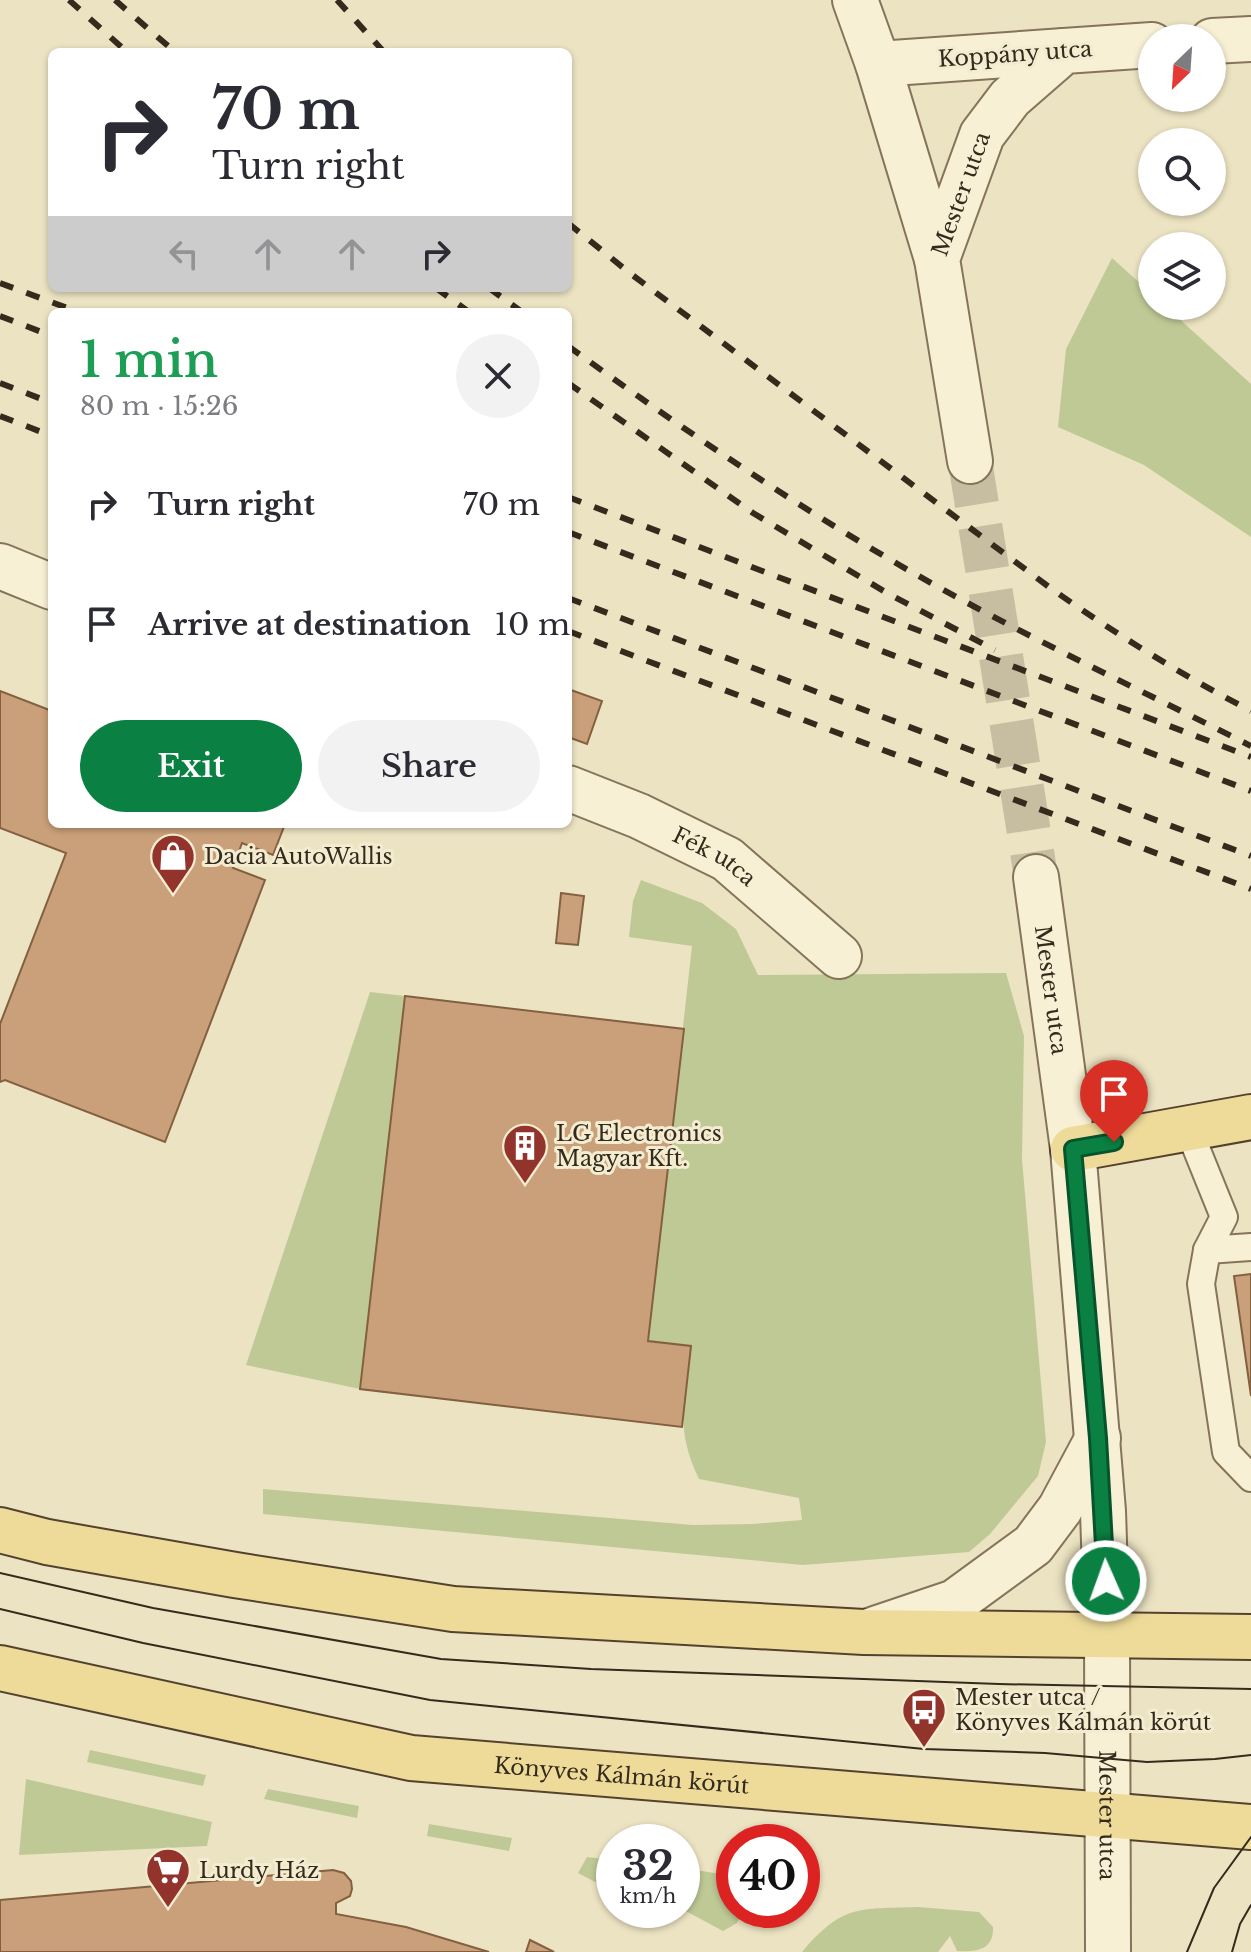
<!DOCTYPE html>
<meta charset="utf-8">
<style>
body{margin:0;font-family:"Libre Baskerville",serif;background:#f2f2f3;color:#2b2b33;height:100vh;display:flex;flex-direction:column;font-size:30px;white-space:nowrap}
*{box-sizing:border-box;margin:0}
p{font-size:26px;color:#7c7c81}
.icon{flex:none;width:44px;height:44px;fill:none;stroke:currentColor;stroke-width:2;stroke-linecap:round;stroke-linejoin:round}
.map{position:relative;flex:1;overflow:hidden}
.panel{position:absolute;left:48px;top:308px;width:524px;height:520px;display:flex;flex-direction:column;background:#fff;border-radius:12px;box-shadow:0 2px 6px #0004}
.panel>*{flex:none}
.banner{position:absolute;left:48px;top:48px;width:524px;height:244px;border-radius:12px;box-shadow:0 2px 6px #0004;background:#fff;color:#2b2b33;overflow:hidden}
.needle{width:52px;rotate:205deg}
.controls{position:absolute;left:1138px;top:24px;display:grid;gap:16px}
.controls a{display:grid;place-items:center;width:88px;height:88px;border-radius:50%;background:#fff;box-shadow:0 2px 6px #0004;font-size:40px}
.speed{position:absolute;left:596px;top:1824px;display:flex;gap:16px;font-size:40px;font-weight:700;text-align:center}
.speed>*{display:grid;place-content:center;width:104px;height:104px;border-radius:50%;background:#fff;box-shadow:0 2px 6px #0004;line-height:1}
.speed small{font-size:20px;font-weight:400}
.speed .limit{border:12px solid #d22;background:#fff;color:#111}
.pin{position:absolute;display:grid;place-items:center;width:68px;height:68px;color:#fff;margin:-82px -34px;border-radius:50% 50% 50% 0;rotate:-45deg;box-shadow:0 0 8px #0007}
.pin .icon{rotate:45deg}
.me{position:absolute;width:88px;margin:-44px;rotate:358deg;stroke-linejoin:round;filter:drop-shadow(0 0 6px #0008)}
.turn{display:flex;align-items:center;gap:28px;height:168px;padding:0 32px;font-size:36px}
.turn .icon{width:104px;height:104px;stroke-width:2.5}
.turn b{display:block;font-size:56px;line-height:68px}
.lanes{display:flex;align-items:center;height:76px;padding:0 32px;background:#0003;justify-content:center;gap:40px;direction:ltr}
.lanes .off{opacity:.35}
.round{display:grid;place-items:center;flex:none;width:84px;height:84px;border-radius:42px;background:#f2f2f3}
.headline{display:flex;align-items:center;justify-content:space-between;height:136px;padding:0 32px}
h1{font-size:48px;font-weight:600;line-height:60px;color:#1e9e55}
.cta{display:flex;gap:16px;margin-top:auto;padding:16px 32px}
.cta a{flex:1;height:92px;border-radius:48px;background:#0b8043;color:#fff;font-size:32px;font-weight:600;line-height:92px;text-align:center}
.cta a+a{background:#f2f2f3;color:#2b2b33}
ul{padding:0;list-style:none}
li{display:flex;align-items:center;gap:24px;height:120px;padding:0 32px}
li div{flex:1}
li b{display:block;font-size:30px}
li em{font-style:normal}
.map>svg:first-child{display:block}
.green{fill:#bfc996}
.building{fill:#c9a079;stroke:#836040;stroke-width:2}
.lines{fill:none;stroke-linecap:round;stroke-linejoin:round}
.tertiary-tunnel{stroke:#c7bea1;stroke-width:44;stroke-dasharray:44 22;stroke-linecap:butt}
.service-casing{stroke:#85745a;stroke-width:30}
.minor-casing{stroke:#85745a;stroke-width:48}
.tertiary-casing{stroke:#85745a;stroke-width:48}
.primary-casing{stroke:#53422e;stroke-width:48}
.service{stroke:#f7f0d4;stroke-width:26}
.minor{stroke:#f7f0d4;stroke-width:44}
.tertiary{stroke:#f7f0d4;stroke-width:44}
.primary{stroke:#eedb9a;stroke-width:44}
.tram{stroke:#352b1d;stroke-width:2}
.rail{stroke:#352b1d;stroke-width:6;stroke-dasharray:14 14;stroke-linecap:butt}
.route-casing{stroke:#07532c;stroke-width:20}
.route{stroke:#0b8043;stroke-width:14}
.labels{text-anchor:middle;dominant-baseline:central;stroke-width:6;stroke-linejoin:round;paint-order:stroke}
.street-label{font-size:22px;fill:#352b1d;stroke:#f4ecd1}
.poi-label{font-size:22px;fill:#352b1d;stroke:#f4ecd1;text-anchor:start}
</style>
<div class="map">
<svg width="1251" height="1952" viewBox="0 0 1251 1952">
<rect width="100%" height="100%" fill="#ece3c2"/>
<g class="green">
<path d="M 1112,258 L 1152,294 L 1152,306 L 1165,306 L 1251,384 L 1251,537 L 1144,465 L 1058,427 L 1066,349 Z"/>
<path d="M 641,880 L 702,903 L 736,929 L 758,975 L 1006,973 L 1024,1036 L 1022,1159 L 1046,1442 L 1038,1476 L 990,1534 L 969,1552 L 803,1565 L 263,1514 L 263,1489 L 693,1525 L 752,1524 L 802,1520 L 799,1498 L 699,1479 C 674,1427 685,1401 691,1346 L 648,1341 L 692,946 L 629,937 L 633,901 Z"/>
<path d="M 370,992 L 405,996 L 360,1389 L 246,1365 Z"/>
<path d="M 90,1750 L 206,1775 L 203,1786 L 87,1762 Z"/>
<path d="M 26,1779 L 212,1822 L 207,1846 L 19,1855 Z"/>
<path d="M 268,1789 L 359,1806 L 357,1818 L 264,1799 Z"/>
<path d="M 429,1824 L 512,1838 L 509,1851 L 427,1836 Z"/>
<path d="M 587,1857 L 614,1860 L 614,1892 L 578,1873 Z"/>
<path d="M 682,1868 L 734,1876 L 734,1910 L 743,1910 L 737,1923 L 723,1931 L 682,1909 Z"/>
<path d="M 918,1907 L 979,1912 L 993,1927 C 994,1950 977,1952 957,1951 L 950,1936 L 938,1952 L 802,1952 C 843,1904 858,1909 918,1907 Z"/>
</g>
<g class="building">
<path d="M 568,689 L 602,701 L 587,744 L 568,737 Z"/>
<path d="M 0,691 L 52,711 L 52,824 L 285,824 L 273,855 L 242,843 L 233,868 L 265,880 L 165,1142 L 5,1080 L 0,1082 L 0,1024 L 66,853 L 0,828 Z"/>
<path d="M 561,893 L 584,896 L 578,945 L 556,943 Z"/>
<path d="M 405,996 L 684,1029 L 648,1341 L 691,1346 L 682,1427 L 360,1389 Z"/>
<path d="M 1251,1274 L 1251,1396 L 1234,1276 Z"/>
<path d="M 333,1870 L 344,1873 L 351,1881 L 352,1889 L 350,1896 L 336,1903 L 336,1914 L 406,1927 L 489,1952 L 0,1952 L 0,1900 Z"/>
<path d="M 530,1940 L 554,1952 L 526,1952 Z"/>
</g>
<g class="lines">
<path class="tertiary-tunnel" d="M 970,461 L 1036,877"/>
<g class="service-casing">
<g id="service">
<path d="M 1188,1128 L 1224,1217 L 1207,1250 L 1201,1284 L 1226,1452 L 1251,1478"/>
<path d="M 1207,1250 L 1251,1247"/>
</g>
</g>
<g class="minor-casing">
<g id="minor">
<path d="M 855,0 L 878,64 L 937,259"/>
<path d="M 878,64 L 1064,51"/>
<path d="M 0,566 L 52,587"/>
<path id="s1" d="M 568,788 L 639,816 L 727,859 L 839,956"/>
</g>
</g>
<g class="tertiary-casing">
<g id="tertiary">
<path d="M 1212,41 L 1251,39"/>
<path id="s2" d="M 970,461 L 937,259 L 982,135 L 1010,98 L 1064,51 L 1152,45"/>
<path id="s3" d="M 1036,877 L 1073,1149 L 1103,1511 L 1107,1634 L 1108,1952"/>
<path d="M 872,1630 L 955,1602 L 1033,1545 L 1060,1509 L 1098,1438"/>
</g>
</g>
<g class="primary-casing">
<g id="primary">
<path d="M 1073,1149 L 1251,1117"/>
<path d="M 0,1530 L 47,1542 L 235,1575 L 453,1609 L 864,1632 L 1251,1637"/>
<path id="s4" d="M 0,1668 L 411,1758 L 1251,1827"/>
</g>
</g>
<use href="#service" class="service"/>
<use href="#minor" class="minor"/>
<use href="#tertiary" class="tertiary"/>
<use href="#primary" class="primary"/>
<g class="tram">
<path d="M 0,1573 L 153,1608 L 441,1659 L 591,1669 L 999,1684 L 1251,1689"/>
<path d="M 0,1609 L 143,1643 L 430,1700 L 924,1749 L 1045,1753 L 1147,1762 L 1215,1759 L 1251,1755"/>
<path d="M 1187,1952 L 1214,1888 L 1251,1837"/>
<path d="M 1232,1952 L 1240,1924 L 1251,1905"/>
</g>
<g class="rail">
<path d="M 69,0 L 127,52"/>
<path d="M 115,0 L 175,52"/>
<path d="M 337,0 L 384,52"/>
<path d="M 568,223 L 631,274 L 1049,587 C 1114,633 1180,674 1251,711"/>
<path d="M 0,283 L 78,312"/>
<path d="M 436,288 L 469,312"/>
<path d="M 489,288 L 522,312"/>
<path d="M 0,316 L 52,336"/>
<path d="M 568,346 C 674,423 782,497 896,563 C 1011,630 1133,686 1251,746"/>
<path d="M 0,383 L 52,403"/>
<path d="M 568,383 L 753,513 L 887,593 L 995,650"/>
<path d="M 0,416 L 52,436"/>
<path d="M 568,497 L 1251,757"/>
<path d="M 568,532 L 1251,791"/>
<path d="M 568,598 L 1251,856"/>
<path d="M 568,631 L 1251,889"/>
</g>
</g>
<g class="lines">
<g class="route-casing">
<path id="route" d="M 1106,1581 L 1098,1438 L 1073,1149 L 1114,1142"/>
</g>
<use href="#route" class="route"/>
</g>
<defs>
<g id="shop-pin" transform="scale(2.3)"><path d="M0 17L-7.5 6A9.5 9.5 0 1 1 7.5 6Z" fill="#92332c" stroke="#f4ecd1"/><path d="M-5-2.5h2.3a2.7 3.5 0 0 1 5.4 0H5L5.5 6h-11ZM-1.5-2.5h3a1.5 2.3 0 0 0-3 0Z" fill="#fff"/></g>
<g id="building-pin" transform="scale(2.3)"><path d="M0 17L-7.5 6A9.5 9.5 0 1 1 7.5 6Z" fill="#92332c" stroke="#f4ecd1"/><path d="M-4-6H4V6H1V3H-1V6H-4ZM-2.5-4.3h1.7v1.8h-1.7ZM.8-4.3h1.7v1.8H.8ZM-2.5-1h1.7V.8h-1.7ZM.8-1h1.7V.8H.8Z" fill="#fff"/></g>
<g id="bus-pin" transform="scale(2.3)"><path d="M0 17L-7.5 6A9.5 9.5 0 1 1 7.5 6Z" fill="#92332c" stroke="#f4ecd1"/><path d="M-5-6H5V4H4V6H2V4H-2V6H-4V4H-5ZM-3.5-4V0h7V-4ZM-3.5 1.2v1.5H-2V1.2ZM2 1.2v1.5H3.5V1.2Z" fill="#fff"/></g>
<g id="supermarket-pin" transform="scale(2.3)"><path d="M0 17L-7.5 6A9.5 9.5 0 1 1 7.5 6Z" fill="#92332c" stroke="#f4ecd1"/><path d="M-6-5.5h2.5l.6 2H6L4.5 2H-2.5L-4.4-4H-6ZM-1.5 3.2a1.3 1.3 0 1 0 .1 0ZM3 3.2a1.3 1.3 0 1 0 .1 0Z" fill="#fff"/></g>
</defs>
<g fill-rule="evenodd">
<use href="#shop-pin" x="173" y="856"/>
<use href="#building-pin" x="525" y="1146"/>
<use href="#bus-pin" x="924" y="1710"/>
<use href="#supermarket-pin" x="168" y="1870"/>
</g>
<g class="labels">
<g class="street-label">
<text transform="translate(1015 54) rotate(-4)">Koppány utca</text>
<text stroke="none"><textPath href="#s2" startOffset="274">Mester utca</textPath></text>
<text stroke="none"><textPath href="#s1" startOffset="162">Fék utca</textPath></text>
<text stroke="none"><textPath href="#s3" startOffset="114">Mester utca</textPath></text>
<text stroke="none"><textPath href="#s4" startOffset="632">Könyves Kálmán körút</textPath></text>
<text stroke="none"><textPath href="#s3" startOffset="942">Mester utca</textPath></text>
</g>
<g class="poi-label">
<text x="204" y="856">Dacia AutoWallis</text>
<text x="556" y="1133">LG Electronics<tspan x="556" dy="25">Magyar Kft.</tspan></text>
<text x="955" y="1697">Mester utca /<tspan x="955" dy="25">Könyves Kálmán körút</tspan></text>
<text x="199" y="1870">Lurdy Ház</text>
</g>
</g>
</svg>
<div class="controls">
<a><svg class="needle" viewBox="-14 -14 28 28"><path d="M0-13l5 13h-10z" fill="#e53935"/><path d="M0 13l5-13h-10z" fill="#7c7c81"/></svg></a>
<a><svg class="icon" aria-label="search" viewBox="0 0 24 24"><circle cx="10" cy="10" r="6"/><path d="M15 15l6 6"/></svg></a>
<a><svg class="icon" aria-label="layers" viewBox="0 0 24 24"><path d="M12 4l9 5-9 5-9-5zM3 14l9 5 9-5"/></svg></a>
</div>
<div class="speed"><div>32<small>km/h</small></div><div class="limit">40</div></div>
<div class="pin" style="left:1114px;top:1142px;background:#d93025"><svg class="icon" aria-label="arrive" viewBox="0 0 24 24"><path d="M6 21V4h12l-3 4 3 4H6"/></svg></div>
<svg class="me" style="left:1106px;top:1581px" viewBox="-20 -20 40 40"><circle r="17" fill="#0b8043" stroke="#fff" stroke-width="3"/><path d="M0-11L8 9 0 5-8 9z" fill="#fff"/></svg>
<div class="banner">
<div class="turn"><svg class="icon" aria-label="right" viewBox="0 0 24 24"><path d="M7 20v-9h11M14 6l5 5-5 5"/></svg><div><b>70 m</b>Turn right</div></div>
<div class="lanes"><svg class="icon off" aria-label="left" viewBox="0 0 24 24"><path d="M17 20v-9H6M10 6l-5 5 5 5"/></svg><svg class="icon off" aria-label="ahead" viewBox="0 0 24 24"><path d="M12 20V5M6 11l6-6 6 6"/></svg><svg class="icon off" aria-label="ahead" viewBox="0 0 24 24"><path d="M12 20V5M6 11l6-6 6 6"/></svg><svg class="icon" aria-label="right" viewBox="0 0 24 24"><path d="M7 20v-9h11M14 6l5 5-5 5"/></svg></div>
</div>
<section class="panel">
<div class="headline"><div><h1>1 min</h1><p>80 m · 15:26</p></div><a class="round"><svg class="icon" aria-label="close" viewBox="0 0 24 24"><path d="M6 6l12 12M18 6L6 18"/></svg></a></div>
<ul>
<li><svg class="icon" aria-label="right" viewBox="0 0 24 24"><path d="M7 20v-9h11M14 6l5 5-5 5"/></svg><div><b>Turn right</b></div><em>70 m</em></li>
<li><svg class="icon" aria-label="arrive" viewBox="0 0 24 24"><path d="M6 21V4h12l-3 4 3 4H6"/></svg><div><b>Arrive at destination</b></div><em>10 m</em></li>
</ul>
<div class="cta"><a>Exit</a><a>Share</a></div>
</section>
</div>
